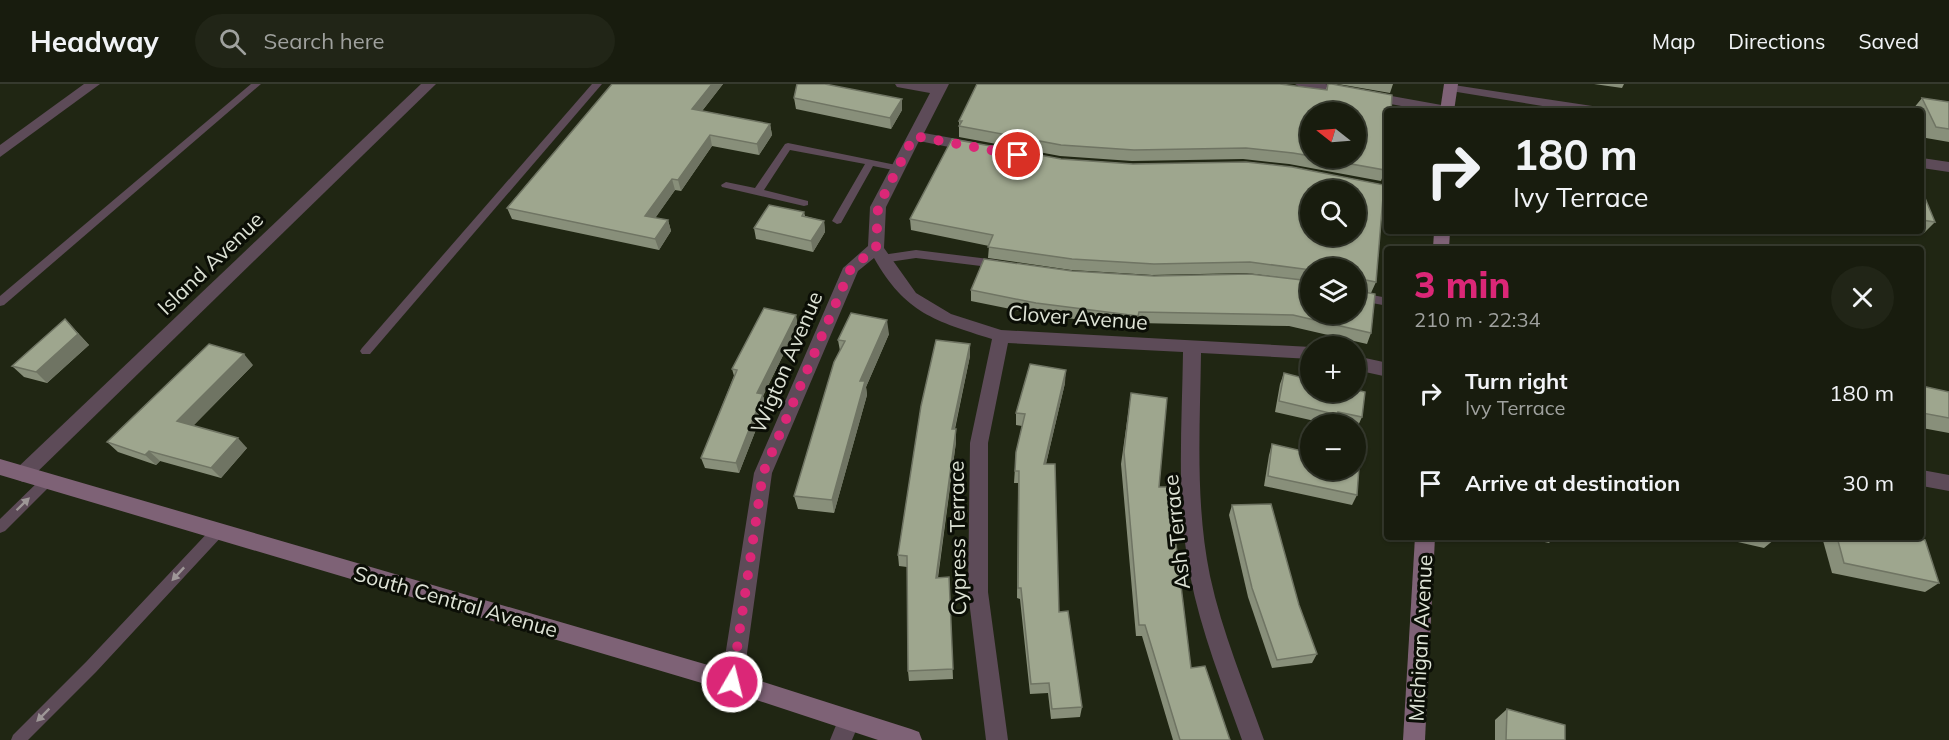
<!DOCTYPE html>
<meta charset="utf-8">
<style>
body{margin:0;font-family:Mulish,sans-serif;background:#212517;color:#f1f3f6;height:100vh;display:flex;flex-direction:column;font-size:22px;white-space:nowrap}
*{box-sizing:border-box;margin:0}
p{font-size:20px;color:#9fa19e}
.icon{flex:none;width:33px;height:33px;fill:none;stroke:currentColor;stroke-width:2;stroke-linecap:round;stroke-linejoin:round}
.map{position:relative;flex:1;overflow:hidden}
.panel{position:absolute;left:1384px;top:162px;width:540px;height:294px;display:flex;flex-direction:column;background:#181c0e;border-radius:6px;box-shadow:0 2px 4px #0004,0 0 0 2px #363a2e}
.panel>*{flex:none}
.guide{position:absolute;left:1384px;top:24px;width:540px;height:126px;border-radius:6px;box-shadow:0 2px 4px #0004,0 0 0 2px #363a2e;background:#181c0e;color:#f1f3f6;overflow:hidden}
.needle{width:39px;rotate:287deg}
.controls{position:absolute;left:1300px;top:18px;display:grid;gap:12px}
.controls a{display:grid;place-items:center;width:66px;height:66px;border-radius:50%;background:#181c0e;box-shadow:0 2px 4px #0004,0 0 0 2px #363a2e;font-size:30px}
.pin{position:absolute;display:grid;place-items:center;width:51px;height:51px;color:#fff;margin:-26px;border:3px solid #fff;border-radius:50%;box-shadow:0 2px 6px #0007}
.me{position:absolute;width:66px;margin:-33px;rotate:8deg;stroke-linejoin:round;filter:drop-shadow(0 0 4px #0008)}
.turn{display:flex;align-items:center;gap:21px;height:126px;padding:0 30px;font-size:27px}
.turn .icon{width:78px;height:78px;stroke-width:2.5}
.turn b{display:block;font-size:42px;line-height:51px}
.round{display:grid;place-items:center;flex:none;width:63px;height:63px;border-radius:32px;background:#212517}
.head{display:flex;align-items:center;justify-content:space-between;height:102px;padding:0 30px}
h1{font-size:36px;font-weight:800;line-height:45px;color:#db2777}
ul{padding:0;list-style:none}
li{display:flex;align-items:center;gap:18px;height:90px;padding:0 30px}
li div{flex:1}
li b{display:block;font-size:22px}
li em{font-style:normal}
header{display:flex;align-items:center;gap:36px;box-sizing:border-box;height:84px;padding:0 30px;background:#181c0e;border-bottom:2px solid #363a2e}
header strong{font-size:28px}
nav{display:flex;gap:33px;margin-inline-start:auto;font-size:21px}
.search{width:420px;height:54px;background:#212517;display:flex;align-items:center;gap:15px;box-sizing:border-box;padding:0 21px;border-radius:33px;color:#9fa19e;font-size:22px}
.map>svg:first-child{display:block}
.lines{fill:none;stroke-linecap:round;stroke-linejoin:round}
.service{fill:#5d4b58;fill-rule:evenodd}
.minor{fill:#5d4b58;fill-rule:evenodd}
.secondary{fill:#7e6276;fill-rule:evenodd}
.wall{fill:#888f7a;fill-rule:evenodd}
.shaded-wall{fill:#6f7463}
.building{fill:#9ea68e;stroke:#6f7463;stroke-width:1.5;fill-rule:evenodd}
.oneway{fill:#9e9797}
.route{stroke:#db2777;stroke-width:10;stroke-dasharray:0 18}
.labels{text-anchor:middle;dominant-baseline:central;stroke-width:6;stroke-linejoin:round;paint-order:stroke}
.street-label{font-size:21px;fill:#dee3d6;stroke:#0b0e06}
</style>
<header>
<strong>Headway</strong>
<div class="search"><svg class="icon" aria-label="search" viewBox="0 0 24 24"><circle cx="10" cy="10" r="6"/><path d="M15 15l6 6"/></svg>Search here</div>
<nav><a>Map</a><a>Directions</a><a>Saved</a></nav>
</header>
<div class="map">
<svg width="1949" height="656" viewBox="0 0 1949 656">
<rect width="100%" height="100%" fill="#202613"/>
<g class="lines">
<g class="service">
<path d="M 251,0 L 261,0 L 4,221 L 0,222 L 0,212 Z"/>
<path d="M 592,0 L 602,0 L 370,270 L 362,270 L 360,267 L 362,264 Z"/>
<path d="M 788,59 L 901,82 L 903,84 L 898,87 L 873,82 L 841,139 L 837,140 L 832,137 L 865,80 L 790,66 L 764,106 L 808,117 L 808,121 L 804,122 L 722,103 L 721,101 L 726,98 L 755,104 L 785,60 Z"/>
<path d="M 916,166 L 997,176 L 1002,180 L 997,184 L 916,174 L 882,179 L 877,175 L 882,171 Z"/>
<path d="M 1356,208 L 1388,214 L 1388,222 L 1356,216 Z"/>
<path d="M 47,392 L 51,393 L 53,397 L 51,401 L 5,447 L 0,449 L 0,435 L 43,393 Z"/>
<path d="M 218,441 L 223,443 L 225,447 L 223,451 L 96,588 L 28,656 L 11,656 L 13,651 L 86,578 L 213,443 Z"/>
</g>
<g class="minor">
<path d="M 84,0 L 100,0 L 0,73 L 0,61 Z"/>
<path d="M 421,0 L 436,0 L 30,395 L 23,398 L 16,395 L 14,390 L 16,385 Z"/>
<path d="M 895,0 L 949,0 L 924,49 L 974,58 L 981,63 L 974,68 L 919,57 L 886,123 L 884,164 L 916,209 L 951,230 L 1001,246 L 1311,263 L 1311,275 L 1201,269 C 1200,343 1195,419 1210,492 C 1222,548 1245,602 1264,656 L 1242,656 C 1223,602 1201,548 1190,491 C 1176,418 1182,342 1183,268 L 1008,259 L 988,359 L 988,508 L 1008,656 L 986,656 L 968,508 L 970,359 L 992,255 C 935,237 905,229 874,174 L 858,187 L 772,389 L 743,598 L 740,605 L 732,608 L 724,605 L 721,598 L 754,389 L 843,184 L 868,162 L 870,123 L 930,9 L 897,3 Z"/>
<path d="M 1295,0 L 1325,0 L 1447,22 L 1454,26 L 1429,27 L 1302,4 Z"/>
<path d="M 1447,0 L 1599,23 L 1606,27 L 1573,27 L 1451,7 L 1444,3 Z"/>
<path d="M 1922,74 L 1949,78 L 1949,88 L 1922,84 Z"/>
<path d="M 1356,272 L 1388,279 L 1388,293 L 1356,286 Z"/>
<path d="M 1922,386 L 1949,391 L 1949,407 L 1922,402 Z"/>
<path d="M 849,626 L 857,629 L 860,637 L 852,656 L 830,656 L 841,629 Z"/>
</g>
<g class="secondary">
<path d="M 1444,0 L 1458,0 L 1454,27 L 1440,27 Z"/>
<path d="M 1434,147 L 1450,147 L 1449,165 L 1433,165 Z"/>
<path d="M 0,375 L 732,588 L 911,645 L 919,648 L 922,656 L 878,656 L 732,608 L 0,391 Z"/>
<path d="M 1415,453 L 1435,453 L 1425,656 L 1403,656 Z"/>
</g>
</g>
<g class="wall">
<path d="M 612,0 L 723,0 L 702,27 L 770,40 L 772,51 L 759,71 L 712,62 L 681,107 L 675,106 L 655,134 L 668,136 L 671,147 L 659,166 L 512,135 L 507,124 Z"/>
<path d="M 1328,0 L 1385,86 L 1381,97 L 1289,80 L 1243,75 L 1132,77 L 1060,72 L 959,53 L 959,37 L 1326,5 ZM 1311,28 L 1356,74 L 1311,74 Z"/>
<path d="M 1338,0 L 1393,0 L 1390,9 Z"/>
<path d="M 1594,0 L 1624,0 L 1622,4 Z"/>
<path d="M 794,14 L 902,26 L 891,45 L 796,25 Z"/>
<path d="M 1922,14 L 1949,18 L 1949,58 L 1926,54 L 1922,44 L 1922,27 L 1914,27 L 1913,25 Z"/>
<path d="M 952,55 L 1061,75 L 1133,80 L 1246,78 L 1292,83 L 1384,101 L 1376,198 L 1371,209 L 1359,206 L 1375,210 L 1371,249 L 1367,260 L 1289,242 L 1137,239 L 1136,243 L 1035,230 L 971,217 L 971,206 L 984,175 L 1072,187 L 1154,192 L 1250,190 L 1286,194 L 1247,189 L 1152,191 L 1071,186 L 988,174 L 989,162 L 911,146 L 910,135 ZM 1311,106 L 1356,106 L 1356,152 L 1311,152 ZM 1311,184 L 1356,184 L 1356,230 L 1311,230 Z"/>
<path d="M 1922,114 L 1935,138 L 1924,149 L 1913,147 L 1922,147 Z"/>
<path d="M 804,128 L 805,132 L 824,137 L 825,148 L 813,168 L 756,155 L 754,144 Z"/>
<path d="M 65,235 L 89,261 L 47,299 L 24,293 L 12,282 Z"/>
<path d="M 798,241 L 763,312 L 766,320 L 739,389 L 705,384 L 701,374 L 734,292 L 732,285 Z"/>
<path d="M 889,250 L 866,303 L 867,311 L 834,429 L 798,425 L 794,412 L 840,267 L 838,256 Z"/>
<path d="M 970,260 L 970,272 L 955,345 L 956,358 L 938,494 L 949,493 L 953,595 L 909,597 L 908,587 L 907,483 L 899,482 L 898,471 Z"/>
<path d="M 253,281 L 193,342 L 247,364 L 221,394 L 160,377 L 156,381 L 118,368 L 107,358 Z"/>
<path d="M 1284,289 L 1362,333 L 1357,344 L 1356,343 L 1356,340 L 1344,340 L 1335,338 L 1334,340 L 1328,340 L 1275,328 L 1280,300 Z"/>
<path d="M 1065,299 L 1046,380 L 1059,528 L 1082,623 L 1080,633 L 1051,635 L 1048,609 L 1030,610 L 1020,515 L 1017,514 L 1018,399 L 1014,399 L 1016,368 L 1022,342 L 1016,341 L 1016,329 Z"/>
<path d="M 1922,302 L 1949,308 L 1949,349 L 1922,344 Z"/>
<path d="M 1131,309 L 1159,403 L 1191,584 L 1230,656 L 1173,656 L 1142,552 L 1136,552 L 1121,380 Z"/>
<path d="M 1272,360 L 1357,411 L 1352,421 L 1264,402 L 1269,371 Z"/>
<path d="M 1232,421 L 1299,521 L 1317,570 L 1312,579 L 1272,584 L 1248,513 L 1229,431 Z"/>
<path d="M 1523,453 L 1554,453 L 1549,459 Z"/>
<path d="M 1716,453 L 1775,453 L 1775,455 L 1764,464 Z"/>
<path d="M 1822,453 L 1909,453 L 1939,499 L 1925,508 L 1832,489 Z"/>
<path d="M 1507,625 L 1565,656 L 1495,656 L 1495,636 Z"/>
</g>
<g class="shaded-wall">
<path d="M 712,0 L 723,0 L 695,36 L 692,25 Z"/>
<path d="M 902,15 L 902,26 L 891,45 L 890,34 Z"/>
<path d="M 770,40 L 772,51 L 759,71 L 757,60 Z"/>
<path d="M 710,51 L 712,62 L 681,107 L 678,96 Z"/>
<path d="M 672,95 L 675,106 L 649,143 L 645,132 Z"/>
<path d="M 668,136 L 671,147 L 659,166 L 655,155 Z"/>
<path d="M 824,137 L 825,148 L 813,168 L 811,157 Z"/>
<path d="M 796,231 L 798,241 L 763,312 L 766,320 L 739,389 L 736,379 L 757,309 Z"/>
<path d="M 65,235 L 89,261 L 47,299 L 36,288 Z"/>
<path d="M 887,236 L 889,250 L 866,303 L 867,311 L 834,429 L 832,416 L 860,297 Z"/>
<path d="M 970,260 L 970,272 L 952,357 L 952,345 Z"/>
<path d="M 244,270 L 253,281 L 187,348 L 177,337 Z"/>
<path d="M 1066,286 L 1065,299 L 1043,392 L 1044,380 Z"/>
<path d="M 956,345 L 956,358 L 936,505 L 936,494 Z"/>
<path d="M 238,354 L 247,364 L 221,394 L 211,384 Z"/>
<path d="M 149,367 L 160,377 L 156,381 L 145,371 Z"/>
</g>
<g class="building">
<path d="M 612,0 L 712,0 L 692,25 L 770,40 L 757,60 L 710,51 L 678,96 L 672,95 L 645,132 L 668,136 L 655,155 L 507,124 Z"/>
<path d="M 797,0 L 825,0 L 902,15 L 890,34 L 794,14 Z"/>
<path d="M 977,0 L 1280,0 L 1327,6 L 1328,0 L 1332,0 L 1392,11 L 1391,27 L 1388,27 L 1388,61 L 1385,86 L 1318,74 L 1356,74 L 1356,28 L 1311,28 L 1311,72 L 1293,69 L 1246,64 L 1134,66 L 1061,61 L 959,42 L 962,37 L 959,37 Z"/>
<path d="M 1922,14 L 1949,18 L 1949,45 L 1936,43 Z"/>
<path d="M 952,55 L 1061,75 L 1133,80 L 1246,78 L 1292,83 L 1384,101 L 1376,198 L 1361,195 L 1358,197 L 1359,207 L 1375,210 L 1371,249 L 1293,231 L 1139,228 L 1138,232 L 1036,219 L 971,206 L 984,175 L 1072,187 L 1154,192 L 1250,190 L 1311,197 L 1311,230 L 1356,230 L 1356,184 L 1311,184 L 1311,186 L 1250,178 L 1154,180 L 1072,175 L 988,163 L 993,151 L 910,135 ZM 1311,106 L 1356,106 L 1356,152 L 1311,152 Z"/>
<path d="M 1922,114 L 1925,114 L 1935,138 L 1922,136 Z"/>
<path d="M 769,121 L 804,128 L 802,132 L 824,137 L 811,157 L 754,144 Z"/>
<path d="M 764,224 L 796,231 L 757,309 L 763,310 L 736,379 L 701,374 L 737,286 L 732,285 Z"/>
<path d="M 851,229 L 887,236 L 860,297 L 865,297 L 832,416 L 794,412 L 834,278 L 845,257 L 838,256 Z"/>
<path d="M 65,235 L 78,250 L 36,288 L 12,282 Z"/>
<path d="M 936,256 L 970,260 L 952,345 L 956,345 L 936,494 L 949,493 L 953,585 L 908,587 L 907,472 L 898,471 L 921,322 Z"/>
<path d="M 209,260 L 244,270 L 177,337 L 238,354 L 211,384 L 149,367 L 145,371 L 107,358 Z"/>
<path d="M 1030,280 L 1066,286 L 1044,380 L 1055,380 L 1059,528 L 1068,527 L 1082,623 L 1052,625 L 1049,599 L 1031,600 L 1021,504 L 1018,504 L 1019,387 L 1015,387 L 1016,368 L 1025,330 L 1016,329 Z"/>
<path d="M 1284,289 L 1311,296 L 1311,308 L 1356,308 L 1356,306 L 1365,308 L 1362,333 L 1338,328 L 1338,331 L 1279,317 Z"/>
<path d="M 1922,302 L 1949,308 L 1949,334 L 1922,329 Z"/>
<path d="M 1131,309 L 1167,314 L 1159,403 L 1169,403 L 1191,584 L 1205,582 L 1230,656 L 1180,656 L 1145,541 L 1139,541 L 1124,368 Z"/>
<path d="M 1272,360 L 1311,369 L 1311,386 L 1356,386 L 1356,383 L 1359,383 L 1357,411 L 1268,392 Z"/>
<path d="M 1271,420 L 1299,521 L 1317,570 L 1277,576 L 1252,504 L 1232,421 Z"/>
<path d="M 1837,453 L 1909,453 L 1925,456 L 1939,499 L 1844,479 Z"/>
<path d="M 1507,625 L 1565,641 L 1565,656 L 1506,656 Z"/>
</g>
<defs><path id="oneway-solid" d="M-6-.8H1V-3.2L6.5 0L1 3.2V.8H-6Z" transform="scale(1.5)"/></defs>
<g class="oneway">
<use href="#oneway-solid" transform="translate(23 420) rotate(-44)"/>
<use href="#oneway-solid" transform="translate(178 490) rotate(133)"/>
<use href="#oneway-solid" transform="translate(43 631) rotate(135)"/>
</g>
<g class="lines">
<path class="route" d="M 732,598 L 763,389 L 851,184 L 876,164 L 878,123 L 914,52 L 1018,71"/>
</g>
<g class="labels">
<g class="street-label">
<text transform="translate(210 179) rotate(-44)">Island Avenue</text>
<text transform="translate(1078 233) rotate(4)">Clover Avenue</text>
<text transform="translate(786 278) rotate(-67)">Wigton Avenue</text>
<text transform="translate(1176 448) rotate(-96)">Ash Terrace</text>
<text transform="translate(957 454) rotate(-91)">Cypress Terrace</text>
<text transform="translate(456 517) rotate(16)">South Central Avenue</text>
<text transform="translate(1420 554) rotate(-87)">Michigan Avenue</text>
</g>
</g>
</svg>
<div class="controls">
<a><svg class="needle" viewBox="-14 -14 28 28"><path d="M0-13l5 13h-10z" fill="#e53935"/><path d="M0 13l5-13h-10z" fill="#9fa19e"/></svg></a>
<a><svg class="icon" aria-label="search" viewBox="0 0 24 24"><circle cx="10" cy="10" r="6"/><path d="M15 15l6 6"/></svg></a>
<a><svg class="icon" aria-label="layers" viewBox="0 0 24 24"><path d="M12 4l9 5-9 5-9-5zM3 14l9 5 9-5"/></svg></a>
<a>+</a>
<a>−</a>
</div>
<div class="pin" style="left:1018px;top:71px;background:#d93025"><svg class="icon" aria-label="arrive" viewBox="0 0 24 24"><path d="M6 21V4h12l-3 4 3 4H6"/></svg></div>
<svg class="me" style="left:732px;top:598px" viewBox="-20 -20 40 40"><circle r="17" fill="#db2777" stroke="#fff" stroke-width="3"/><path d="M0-11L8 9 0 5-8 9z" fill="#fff"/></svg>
<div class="guide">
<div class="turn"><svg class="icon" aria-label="right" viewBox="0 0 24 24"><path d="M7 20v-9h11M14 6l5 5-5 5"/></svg><div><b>180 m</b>Ivy Terrace</div></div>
</div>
<section class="panel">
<div class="head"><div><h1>3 min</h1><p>210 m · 22:34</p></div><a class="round"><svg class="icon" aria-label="close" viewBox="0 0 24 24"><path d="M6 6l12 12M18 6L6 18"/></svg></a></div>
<ul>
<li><svg class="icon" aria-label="right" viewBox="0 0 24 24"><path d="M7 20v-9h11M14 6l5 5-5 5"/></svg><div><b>Turn right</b><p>Ivy Terrace</p></div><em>180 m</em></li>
<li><svg class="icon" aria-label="arrive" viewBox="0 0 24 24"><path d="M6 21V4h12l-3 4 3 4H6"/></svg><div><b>Arrive at destination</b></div><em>30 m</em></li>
</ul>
</section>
</div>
